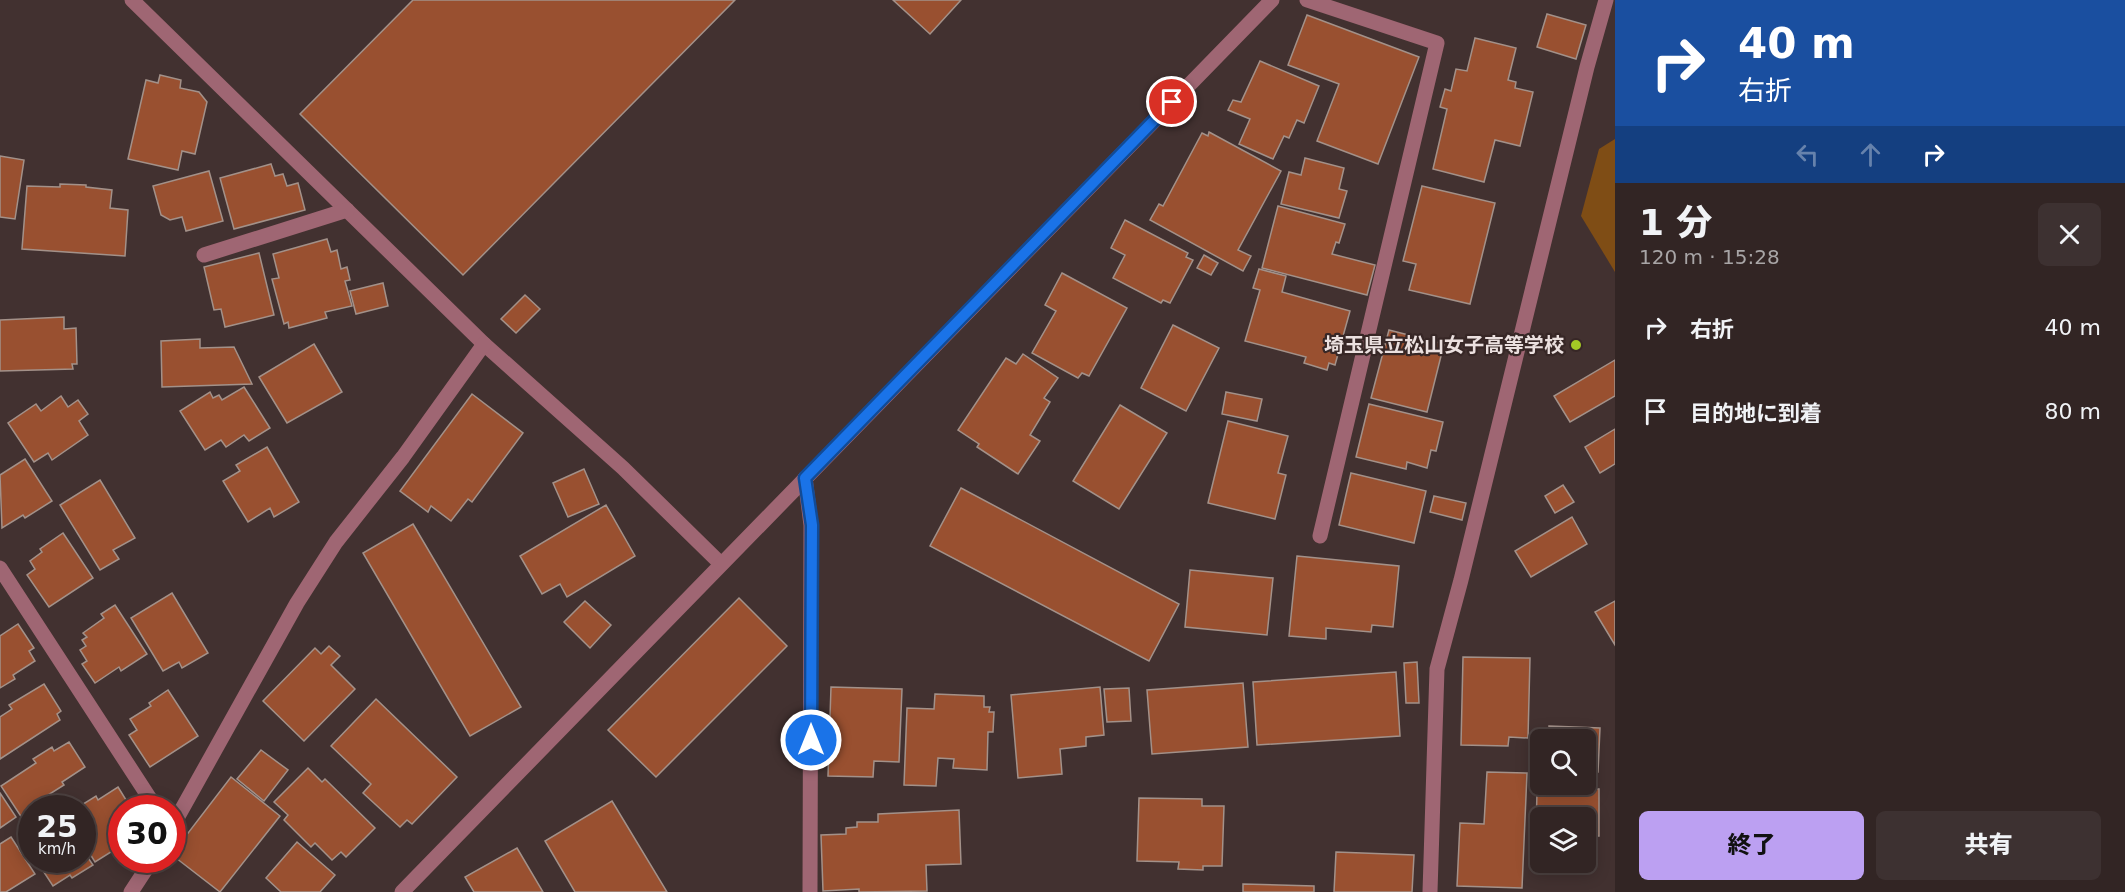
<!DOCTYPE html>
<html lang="ja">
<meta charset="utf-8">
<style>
body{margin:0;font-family:"DejaVu Sans","Noto Sans JP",sans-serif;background:#3d3131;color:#f1f3f6;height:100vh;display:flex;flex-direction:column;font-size:22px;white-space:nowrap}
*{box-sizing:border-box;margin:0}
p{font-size:20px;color:#a8a5a6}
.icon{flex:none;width:33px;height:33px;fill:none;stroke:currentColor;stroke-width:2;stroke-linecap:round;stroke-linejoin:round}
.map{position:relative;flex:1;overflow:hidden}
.details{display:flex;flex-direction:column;background:#322524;width:510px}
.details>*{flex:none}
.guide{background:#1a4fa0;color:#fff;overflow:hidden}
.buttons{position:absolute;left:1530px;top:729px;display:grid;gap:12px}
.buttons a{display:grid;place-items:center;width:66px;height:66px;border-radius:9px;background:#322524;box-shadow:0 3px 15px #0003,0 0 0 2px #4d4241;font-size:30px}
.speed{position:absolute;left:18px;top:795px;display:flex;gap:12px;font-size:30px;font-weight:700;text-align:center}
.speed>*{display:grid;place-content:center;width:78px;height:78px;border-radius:50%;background:#322524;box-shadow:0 3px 15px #0003,0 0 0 2px #4d4241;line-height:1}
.speed small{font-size:15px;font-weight:400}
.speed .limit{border:9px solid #d22;background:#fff;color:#111}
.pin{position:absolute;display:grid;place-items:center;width:51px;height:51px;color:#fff;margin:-26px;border:3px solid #fff;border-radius:50%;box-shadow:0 2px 6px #0007}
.me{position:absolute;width:66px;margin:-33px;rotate:0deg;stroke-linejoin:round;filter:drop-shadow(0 0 4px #0008)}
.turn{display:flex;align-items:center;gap:21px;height:126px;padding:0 24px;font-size:27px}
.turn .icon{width:78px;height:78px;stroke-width:2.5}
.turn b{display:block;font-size:42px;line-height:51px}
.lanes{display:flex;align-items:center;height:57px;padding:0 24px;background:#0003;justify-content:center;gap:30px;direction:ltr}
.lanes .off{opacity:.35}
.round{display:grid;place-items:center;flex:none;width:63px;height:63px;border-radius:9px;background:#3d3131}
.overview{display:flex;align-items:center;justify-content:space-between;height:102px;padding:0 24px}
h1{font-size:36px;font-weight:800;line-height:45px}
.button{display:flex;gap:12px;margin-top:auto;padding:12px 24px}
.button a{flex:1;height:69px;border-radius:9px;background:#bca0f2;color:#111;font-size:24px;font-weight:800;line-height:69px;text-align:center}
.button a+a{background:#3d3131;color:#f1f3f6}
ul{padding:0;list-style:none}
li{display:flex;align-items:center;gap:18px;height:84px;padding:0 24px}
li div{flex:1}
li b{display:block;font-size:22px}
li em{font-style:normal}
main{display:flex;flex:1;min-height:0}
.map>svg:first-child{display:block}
.green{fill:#7f4d15}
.building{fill:#995030;stroke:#a39189;stroke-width:1.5}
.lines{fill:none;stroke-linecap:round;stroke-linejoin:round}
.minor{stroke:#9f6673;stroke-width:15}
.route-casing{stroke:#114b97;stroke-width:15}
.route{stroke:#1a73e8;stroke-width:10}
.poi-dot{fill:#a4c825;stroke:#372726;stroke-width:2}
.labels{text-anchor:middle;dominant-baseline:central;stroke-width:4.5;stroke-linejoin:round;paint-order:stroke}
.poi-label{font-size:20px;font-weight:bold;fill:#ebe0df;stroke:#372726;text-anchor:end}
</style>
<main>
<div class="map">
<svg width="1615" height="892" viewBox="0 0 1615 892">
<rect width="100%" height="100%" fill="#423130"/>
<path class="green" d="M 1615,139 L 1615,272 L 1581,216 L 1599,149 Z"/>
<g class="building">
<path d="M 413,0 L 735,0 L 463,275 L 300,114 Z"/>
<path d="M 893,0 L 961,0 L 930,34 Z"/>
<path d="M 1547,14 L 1586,25 L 1576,59 L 1537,47 Z"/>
<path d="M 1307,15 L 1419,57 L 1378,164 L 1317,141 L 1339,84 L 1288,65 Z"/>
<path d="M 1475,38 L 1516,48 L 1508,80 L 1516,82 L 1515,88 L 1533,92 L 1520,146 L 1495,140 L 1484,182 L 1433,169 L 1447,109 L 1440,107 L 1445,89 L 1451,91 L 1456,69 L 1467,71 Z"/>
<path d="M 1260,61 L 1319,86 L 1304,123 L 1297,120 L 1289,138 L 1284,136 L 1273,159 L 1239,144 L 1250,119 L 1228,110 L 1233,100 L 1241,102 Z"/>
<path d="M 160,75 L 181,80 L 180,88 L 199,92 L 207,102 L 195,154 L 182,151 L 178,170 L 128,159 L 146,80 L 158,83 Z"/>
<path d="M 1209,132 L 1281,171 L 1238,250 L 1251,256 L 1243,271 L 1150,220 L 1159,204 L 1163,206 L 1202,133 L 1208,136 Z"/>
<path d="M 0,156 L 24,160 L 15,219 L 0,217 Z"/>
<path d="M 1305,158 L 1344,168 L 1339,189 L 1347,191 L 1339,218 L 1281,204 L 1289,172 L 1301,175 Z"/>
<path d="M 271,164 L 275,176 L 283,174 L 287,186 L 298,183 L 305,210 L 234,229 L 220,178 Z"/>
<path d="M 209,171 L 223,221 L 186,231 L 182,217 L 170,220 L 161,215 L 153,186 Z"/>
<path d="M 60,184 L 86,185 L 86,187 L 112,190 L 110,208 L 128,210 L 125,256 L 22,249 L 27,186 L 60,187 Z"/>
<path d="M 1422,186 L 1495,203 L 1470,304 L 1409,290 L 1416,264 L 1403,261 Z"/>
<path d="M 1278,206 L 1345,224 L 1339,243 L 1336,242 L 1332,254 L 1375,265 L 1367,295 L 1262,268 Z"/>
<path d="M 1125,220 L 1188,253 L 1186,257 L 1193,260 L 1170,303 L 1163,300 L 1161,303 L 1113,278 L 1125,255 L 1111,248 Z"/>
<path d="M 327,239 L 331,252 L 337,250 L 341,269 L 347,267 L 350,280 L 345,281 L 352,306 L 325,312 L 327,318 L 289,328 L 288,322 L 284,324 L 272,279 L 279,278 L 273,254 Z"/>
<path d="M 259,253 L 274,315 L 225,327 L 221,309 L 214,310 L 204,267 Z"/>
<path d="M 1204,255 L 1218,263 L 1211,275 L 1197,268 Z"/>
<path d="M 1259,269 L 1286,276 L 1282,292 L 1350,311 L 1335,365 L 1329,363 L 1327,370 L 1304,363 L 1306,357 L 1245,341 L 1260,290 L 1253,288 Z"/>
<path d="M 1062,273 L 1127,308 L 1089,376 L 1082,373 L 1078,378 L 1032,353 L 1056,311 L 1045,305 Z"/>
<path d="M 383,283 L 388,306 L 356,314 L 350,291 Z"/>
<path d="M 525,295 L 540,309 L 516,333 L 501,319 Z"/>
<path d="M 64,317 L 64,329 L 76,328 L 77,364 L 72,364 L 73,369 L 0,371 L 0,320 Z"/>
<path d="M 1173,325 L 1219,348 L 1186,411 L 1141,388 Z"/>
<path d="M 1389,330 L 1444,344 L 1427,412 L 1371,398 Z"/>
<path d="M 200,339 L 200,348 L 234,347 L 252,384 L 162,387 L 161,341 Z"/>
<path d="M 314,344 L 342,392 L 287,423 L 259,377 Z"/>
<path d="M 1023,354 L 1058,378 L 1044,398 L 1050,402 L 1030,435 L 1040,441 L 1018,474 L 977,447 L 979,444 L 958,430 L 1006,358 L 1016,364 Z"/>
<path d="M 1615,360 L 1615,396 L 1570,422 L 1554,396 Z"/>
<path d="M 244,387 L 270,428 L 249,441 L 244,435 L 226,447 L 221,440 L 205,450 L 180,411 L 210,392 L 213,398 L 219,395 L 222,400 Z"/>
<path d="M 1226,392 L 1262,399 L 1257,421 L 1222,414 Z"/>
<path d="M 472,394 L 523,433 L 472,502 L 468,499 L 451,521 L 431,506 L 428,512 L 400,491 Z"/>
<path d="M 61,396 L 68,407 L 78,400 L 88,414 L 79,421 L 88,435 L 52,460 L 48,453 L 34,462 L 8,423 L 36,404 L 41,411 Z"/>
<path d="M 1369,404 L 1443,422 L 1436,451 L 1431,450 L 1427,468 L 1407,462 L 1406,469 L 1356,457 Z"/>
<path d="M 1120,405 L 1167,433 L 1119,509 L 1073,481 Z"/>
<path d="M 1228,421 L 1288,436 L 1278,473 L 1286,475 L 1275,519 L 1208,503 Z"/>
<path d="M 1615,429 L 1615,464 L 1600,473 L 1585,447 Z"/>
<path d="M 267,447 L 299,502 L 274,517 L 270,508 L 248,522 L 223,481 L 240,471 L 236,465 Z"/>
<path d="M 25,459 L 52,501 L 25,518 L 23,515 L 2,528 L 0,475 Z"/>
<path d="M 584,469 L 599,504 L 568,517 L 553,483 Z"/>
<path d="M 1351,473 L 1426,491 L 1414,543 L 1339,525 Z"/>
<path d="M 100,480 L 135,538 L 113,550 L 119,559 L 100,570 L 60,505 Z"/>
<path d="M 1563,485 L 1574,502 L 1555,513 L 1545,496 Z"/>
<path d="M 961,488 L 1179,604 L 1149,661 L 930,546 Z"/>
<path d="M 1434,496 L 1466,503 L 1462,520 L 1430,512 Z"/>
<path d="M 606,505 L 635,556 L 567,597 L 560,584 L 542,594 L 520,556 Z"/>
<path d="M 1572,517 L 1587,544 L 1531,577 L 1515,551 Z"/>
<path d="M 413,524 L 521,707 L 470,736 L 363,553 Z"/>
<path d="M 63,533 L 93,578 L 49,607 L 27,575 L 35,569 L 30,561 L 42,552 L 40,549 Z"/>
<path d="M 1297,556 L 1399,566 L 1393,627 L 1372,625 L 1371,632 L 1326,628 L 1326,639 L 1289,636 Z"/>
<path d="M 1190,570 L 1273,578 L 1267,635 L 1185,627 Z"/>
<path d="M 172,593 L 208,653 L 182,668 L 179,662 L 163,671 L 131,618 Z"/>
<path d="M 739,598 L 787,646 L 656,777 L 608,730 Z"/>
<path d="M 585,601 L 611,625 L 590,648 L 564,622 Z"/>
<path d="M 1615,601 L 1615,645 L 1595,612 Z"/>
<path d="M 115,605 L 147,654 L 121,671 L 119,667 L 95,683 L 82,664 L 87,661 L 80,650 L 86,646 L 82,640 L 87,637 L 83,633 L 104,618 L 101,614 Z"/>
<path d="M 18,624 L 34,648 L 29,651 L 35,661 L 13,675 L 15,679 L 0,688 L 0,636 Z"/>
<path d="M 329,646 L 340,656 L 331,665 L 355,689 L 304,741 L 263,701 L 315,648 L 321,654 Z"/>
<path d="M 1463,657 L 1530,658 L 1528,738 L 1509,737 L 1508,746 L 1461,745 Z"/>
<path d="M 1417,662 L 1419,703 L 1406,703 L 1404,663 Z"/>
<path d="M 1396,672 L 1400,736 L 1257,745 L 1253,682 Z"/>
<path d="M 1243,683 L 1248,747 L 1152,754 L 1147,690 Z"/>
<path d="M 44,684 L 61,711 L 57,714 L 60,720 L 0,759 L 0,717 L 12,709 L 9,705 Z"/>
<path d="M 831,687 L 902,689 L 899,762 L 874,761 L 873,777 L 828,776 Z"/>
<path d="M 1100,687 L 1104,735 L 1086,737 L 1086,746 L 1060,749 L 1062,774 L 1018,778 L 1011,695 Z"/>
<path d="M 1129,688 L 1131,721 L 1107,722 L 1104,689 Z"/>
<path d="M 168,690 L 198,736 L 150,767 L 129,735 L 137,730 L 130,719 L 151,706 L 149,703 Z"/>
<path d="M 935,694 L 984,696 L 984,707 L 990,707 L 989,712 L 994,712 L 993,732 L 988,732 L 987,770 L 953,768 L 954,759 L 938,758 L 936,786 L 904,785 L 907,708 L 934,709 Z"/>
<path d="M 376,699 L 457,777 L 412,824 L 407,820 L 400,827 L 363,793 L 371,784 L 331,746 Z"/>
<path d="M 1549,726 L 1600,728 L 1598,772 L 1586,772 L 1586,740 L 1549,740 Z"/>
<path d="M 69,742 L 85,767 L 62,782 L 64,785 L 40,800 L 42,804 L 36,808 L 32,808 L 32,811 L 22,818 L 1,786 L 36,763 L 33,759 L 52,747 L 54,751 Z"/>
<path d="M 261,750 L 288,770 L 264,801 L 237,779 Z"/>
<path d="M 308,768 L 322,782 L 325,779 L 375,828 L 346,857 L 341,852 L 332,860 L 315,843 L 311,847 L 284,820 L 288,815 L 274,802 Z"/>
<path d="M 1487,772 L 1527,773 L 1522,888 L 1457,886 L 1460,823 L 1484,824 Z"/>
<path d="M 231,777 L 280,816 L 220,892 L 176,858 L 180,854 L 175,850 Z"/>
<path d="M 118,787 L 131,808 L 122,808 L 122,845 L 95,862 L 82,841 L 82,820 L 88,817 L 80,806 L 96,796 L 98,800 Z"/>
<path d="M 1544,788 L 1599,789 L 1599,836 L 1586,836 L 1586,818 L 1540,818 L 1540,830 L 1536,830 L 1537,792 L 1544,792 Z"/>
<path d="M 0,793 L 16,817 L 0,828 Z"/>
<path d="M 1139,798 L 1202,799 L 1202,806 L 1224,806 L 1222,866 L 1203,866 L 1203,870 L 1178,869 L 1179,862 L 1137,861 Z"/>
<path d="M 612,801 L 667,892 L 575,892 L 545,841 Z"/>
<path d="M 959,810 L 961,864 L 926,865 L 927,891 L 859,892 L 859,889 L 823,891 L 821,835 L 846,834 L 846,828 L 857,827 L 857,822 L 878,822 L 878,814 Z"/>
<path d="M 32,825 L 32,853 L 19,833 Z"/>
<path d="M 11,837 L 35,874 L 6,892 L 0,892 L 0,844 Z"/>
<path d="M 297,842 L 335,875 L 320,892 L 281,892 L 266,878 Z"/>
<path d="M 517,848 L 543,892 L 474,892 L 465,877 Z"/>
<path d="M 82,849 L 93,865 L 72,878 L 70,875 L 53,886 L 36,860 L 82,860 Z"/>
<path d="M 1336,852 L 1414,855 L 1412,892 L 1334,892 Z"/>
<path d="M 1243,884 L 1314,886 L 1314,892 L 1243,892 Z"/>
</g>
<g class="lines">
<g class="minor">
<path d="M 132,0 L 484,344 L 623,468 L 721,564"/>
<path d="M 1307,0 L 1437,43 L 1320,536"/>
<path d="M 204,255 L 347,210"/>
<path d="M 805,478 L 811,525 L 810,892"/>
<path d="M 0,568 L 156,808"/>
<path d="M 172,827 L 297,603 L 336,542 L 403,457 L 484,344"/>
<path d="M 131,892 L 152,860"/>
<path d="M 402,892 L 1272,0"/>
<path d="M 1430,892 L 1437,669 L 1461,580 L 1587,67 L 1606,0"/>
</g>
</g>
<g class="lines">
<g class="route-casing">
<path id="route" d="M 811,740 L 812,525 L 805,478 L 1172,102"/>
</g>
<use href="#route" class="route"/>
</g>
<circle class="poi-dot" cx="1576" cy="345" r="6"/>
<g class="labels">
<g class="poi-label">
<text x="1564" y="345">埼玉県立松山女子高等学校</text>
</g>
</g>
</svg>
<div class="buttons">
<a><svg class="icon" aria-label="search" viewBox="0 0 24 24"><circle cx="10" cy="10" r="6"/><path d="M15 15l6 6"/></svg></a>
<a><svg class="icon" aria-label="layers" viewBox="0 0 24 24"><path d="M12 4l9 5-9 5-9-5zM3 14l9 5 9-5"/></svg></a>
</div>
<div class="speed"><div>25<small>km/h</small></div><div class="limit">30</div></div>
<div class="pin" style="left:1172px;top:102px;background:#d93025"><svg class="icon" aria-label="arrive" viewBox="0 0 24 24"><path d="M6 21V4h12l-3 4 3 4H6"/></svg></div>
<svg class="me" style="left:811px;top:740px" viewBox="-20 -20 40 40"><circle r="17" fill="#1a73e8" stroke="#fff" stroke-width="3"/><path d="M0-11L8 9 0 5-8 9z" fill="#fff"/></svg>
</div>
<section class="details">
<div class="guide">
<div class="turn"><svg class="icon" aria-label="right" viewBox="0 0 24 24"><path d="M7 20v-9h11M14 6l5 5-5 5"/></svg><div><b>40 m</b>右折</div></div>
<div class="lanes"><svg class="icon off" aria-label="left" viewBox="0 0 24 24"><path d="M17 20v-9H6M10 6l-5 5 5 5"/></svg><svg class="icon off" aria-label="ahead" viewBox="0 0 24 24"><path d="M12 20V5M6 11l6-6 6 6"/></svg><svg class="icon" aria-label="right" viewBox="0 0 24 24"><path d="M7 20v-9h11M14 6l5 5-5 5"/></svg></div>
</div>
<div class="overview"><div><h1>1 分</h1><p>120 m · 15:28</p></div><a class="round"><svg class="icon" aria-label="close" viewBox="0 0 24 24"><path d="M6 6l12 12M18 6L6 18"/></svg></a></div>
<ul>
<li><svg class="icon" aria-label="right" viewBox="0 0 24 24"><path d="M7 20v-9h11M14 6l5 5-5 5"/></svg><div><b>右折</b></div><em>40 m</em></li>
<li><svg class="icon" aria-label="arrive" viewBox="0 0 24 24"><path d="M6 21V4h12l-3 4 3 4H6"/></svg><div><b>目的地に到着</b></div><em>80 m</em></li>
</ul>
<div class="button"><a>終了</a><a>共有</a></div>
</section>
</main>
